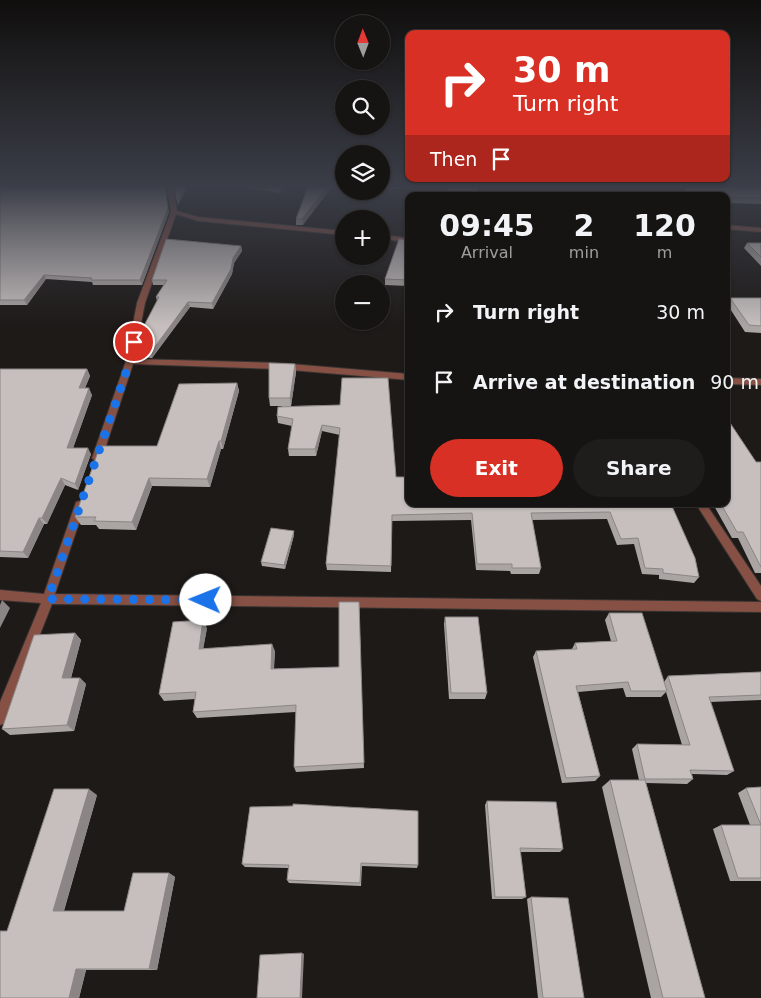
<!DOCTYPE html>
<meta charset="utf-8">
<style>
body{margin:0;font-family:"DejaVu Sans",sans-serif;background:#1f1d1b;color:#f1f3f6;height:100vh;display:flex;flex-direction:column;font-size:19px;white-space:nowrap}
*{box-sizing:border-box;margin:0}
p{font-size:16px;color:#9e9e9f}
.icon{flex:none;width:28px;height:28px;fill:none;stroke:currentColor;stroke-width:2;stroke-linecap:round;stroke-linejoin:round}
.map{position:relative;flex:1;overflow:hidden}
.details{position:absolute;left:405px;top:192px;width:325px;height:315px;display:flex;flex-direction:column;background:#161412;border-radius:10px;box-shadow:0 1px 4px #0004,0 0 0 1px #353332}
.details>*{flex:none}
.hud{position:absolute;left:405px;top:30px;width:325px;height:152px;border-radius:10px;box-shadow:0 1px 4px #0004,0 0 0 1px #353332;background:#d93025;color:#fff;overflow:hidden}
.needle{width:32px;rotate:359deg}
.tools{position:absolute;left:335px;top:15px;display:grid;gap:10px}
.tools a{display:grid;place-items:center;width:55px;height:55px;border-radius:50%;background:#161412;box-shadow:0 1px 4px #0004,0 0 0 1px #353332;font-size:25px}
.pin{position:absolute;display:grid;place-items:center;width:42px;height:42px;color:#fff;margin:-21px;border:2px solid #fff;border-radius:50%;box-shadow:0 1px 5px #0007}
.me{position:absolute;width:55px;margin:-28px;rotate:271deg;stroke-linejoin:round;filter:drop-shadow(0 0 4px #0008)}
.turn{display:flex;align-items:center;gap:18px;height:105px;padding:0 25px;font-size:22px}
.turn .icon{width:65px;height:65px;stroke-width:2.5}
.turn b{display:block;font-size:35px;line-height:42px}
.then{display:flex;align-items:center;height:48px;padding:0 25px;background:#0003;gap:10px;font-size:19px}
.eta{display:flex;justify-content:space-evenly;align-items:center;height:85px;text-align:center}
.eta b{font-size:30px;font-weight:800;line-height:35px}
.cta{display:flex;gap:10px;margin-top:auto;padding:10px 25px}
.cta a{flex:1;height:58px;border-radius:30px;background:#d93025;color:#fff;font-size:20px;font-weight:800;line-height:58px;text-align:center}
.cta a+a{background:#1f1d1b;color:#f1f3f6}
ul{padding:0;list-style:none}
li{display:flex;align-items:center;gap:15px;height:70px;padding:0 25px}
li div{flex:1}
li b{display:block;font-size:19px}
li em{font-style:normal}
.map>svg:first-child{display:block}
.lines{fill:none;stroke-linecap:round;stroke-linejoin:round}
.minor-casing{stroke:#383432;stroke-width:2}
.minor{fill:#865044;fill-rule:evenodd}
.wall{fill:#aaa4a3}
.shaded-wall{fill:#8b8685}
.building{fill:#c6bfbe;stroke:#8b8685}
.route{stroke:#1a73e8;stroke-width:9;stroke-dasharray:0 16.2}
</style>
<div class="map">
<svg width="761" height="998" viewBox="0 0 761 998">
<rect width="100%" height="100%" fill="#1e1a18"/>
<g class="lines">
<g class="minor-casing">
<g id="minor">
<path d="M 167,187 L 173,187 L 177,211 L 198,217 L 344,231 L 344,235 L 198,221 L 176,214 L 145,303 L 134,359 L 279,363 L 409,374 L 409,380 L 279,369 L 133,364 L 102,458 L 97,461 L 94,460 L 92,458 L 126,361 L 137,303 L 171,212 Z"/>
<path d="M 726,225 L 761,228 L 761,232 L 726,229 Z"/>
<path d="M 381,235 L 409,238 L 409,242 L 381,239 Z"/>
<path d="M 726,378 L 761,379 L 761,385 L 726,384 Z"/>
<path d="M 80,501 L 84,502 L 85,505 L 55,594 L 761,602 L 761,612 L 52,604 L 5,723 L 0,725 L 0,702 L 41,603 L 0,600 L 0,590 L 44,594 L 75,505 L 76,502 Z"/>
<path d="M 696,504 L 706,504 L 761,586 L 761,601 L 757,599 Z"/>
</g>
</g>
<use href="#minor" class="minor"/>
</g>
<g class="wall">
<path d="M 0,187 L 169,212 L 142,285 L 93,285 L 92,282 L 46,279 L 27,305 L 0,305 Z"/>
<path d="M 174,187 L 283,187 L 279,193 L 245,187 L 187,187 L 178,205 Z"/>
<path d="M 308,187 L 303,225 L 296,225 L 296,219 Z"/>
<rect x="338" y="187" width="6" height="1"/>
<rect x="381" y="187" width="21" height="2"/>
<path d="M 448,187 L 478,187 L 477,194 L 448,192 Z"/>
<path d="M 684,187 L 761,187 L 761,204 L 728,203 L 731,207 L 729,212 L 726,212 L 726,196 L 688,196 Z"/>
<path d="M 409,240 L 409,286 L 385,285 L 385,279 Z"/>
<path d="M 747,243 L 761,243 L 761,266 L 744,248 Z"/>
<path d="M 241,246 L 242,251 L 234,263 L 232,274 L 213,309 L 190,307 L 152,358 L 136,357 L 134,352 L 157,301 L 156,297 L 164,285 L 153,285 L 152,280 Z"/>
<path d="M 730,298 L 761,298 L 761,333 L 745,332 L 727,304 Z"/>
<path d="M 295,364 L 296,372 L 291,406 L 340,405 L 396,477 L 671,504 L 699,577 L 694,583 L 659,579 L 659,575 L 642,574 L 634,544 L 617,545 L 607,519 L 532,520 L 541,568 L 539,574 L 511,574 L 510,571 L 476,570 L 471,520 L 392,521 L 391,572 L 327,570 L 326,564 L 340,435 L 322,431 L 316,456 L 289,456 L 288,449 L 292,426 L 278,423 L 277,416 L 282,406 L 270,406 L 269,398 Z"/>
<path d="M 0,369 L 87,369 L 90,376 L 85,388 L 92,395 L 73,448 L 91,454 L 78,490 L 65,485 L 47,524 L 44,524 L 28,558 L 0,557 Z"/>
<path d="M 237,383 L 239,391 L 223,449 L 221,449 L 210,487 L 152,486 L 136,530 L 99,529 L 96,525 L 81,525 L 75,517 L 157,446 Z"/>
<path d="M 726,406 L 730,412 L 727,418 L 756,462 L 761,462 L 761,573 L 755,573 L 738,538 L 732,538 L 713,504 L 726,504 Z"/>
<path d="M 294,531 L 294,535 L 285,569 L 262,566 L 261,562 Z"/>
<path d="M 359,602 L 364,768 L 296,772 L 294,767 L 296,712 L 197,718 L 193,712 L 195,699 L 164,701 L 159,694 L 207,628 L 203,648 L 275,651 L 274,669 L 339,667 Z"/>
<path d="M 609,613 L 664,682 L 668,676 L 761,672 L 761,700 L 710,702 L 734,771 L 727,775 L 692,774 L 693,779 L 687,784 L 646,783 L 705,998 L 651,998 L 602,787 L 610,780 L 639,780 L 632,749 L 637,744 L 682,745 L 666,692 L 661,697 L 626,697 L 623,688 L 578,692 L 600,776 L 595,781 L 562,783 L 533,657 L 536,651 L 572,649 L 575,643 L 611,641 L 605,620 Z"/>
<path d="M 445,617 L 487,693 L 485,699 L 449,699 L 444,624 Z"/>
<path d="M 75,633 L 81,640 L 71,678 L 80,678 L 86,684 L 74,731 L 10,735 L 2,729 Z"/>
<path d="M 761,787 L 761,881 L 730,881 L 713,829 L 721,825 L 750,825 L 738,793 L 746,788 Z"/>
<path d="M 97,795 L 64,911 L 124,911 L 169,873 L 175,877 L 157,970 L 86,970 L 79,998 L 7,931 Z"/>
<path d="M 487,801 L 563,849 L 560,852 L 520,852 L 526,897 L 522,899 L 492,899 L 485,805 Z"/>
<path d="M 250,807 L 418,865 L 417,868 L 362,866 L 361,886 L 289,883 L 287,880 L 288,868 L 245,867 L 242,864 Z"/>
<path d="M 531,897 L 584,998 L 538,998 L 527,899 Z"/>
</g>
<g class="shaded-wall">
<path d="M 165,187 L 169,212 L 142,285 L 140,280 Z"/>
<path d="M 185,187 L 187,187 L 178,205 L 177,201 Z"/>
<path d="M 280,187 L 283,187 L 279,193 L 278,189 Z"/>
<path d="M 327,187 L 332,187 L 303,225 L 302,219 Z"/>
<path d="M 241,246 L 242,251 L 234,263 L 232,274 L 213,309 L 212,303 L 233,258 Z"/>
<path d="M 44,275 L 46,279 L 27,305 L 24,300 Z"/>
<path d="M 188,302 L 190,307 L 152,358 L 151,352 Z"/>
<path d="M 295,364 L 296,372 L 291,406 L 290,398 Z"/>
<path d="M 87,369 L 90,376 L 82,395 L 79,388 Z"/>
<path d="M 237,383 L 239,391 L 223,449 L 221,441 Z"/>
<path d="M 89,388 L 92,395 L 71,454 L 67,448 Z"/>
<path d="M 322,425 L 322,431 L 316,456 L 315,449 Z"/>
<path d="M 219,441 L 221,449 L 210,487 L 207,479 Z"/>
<path d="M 88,448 L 91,454 L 78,490 L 75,484 Z"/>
<path d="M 61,478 L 65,485 L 47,524 L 42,518 Z"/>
<path d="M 149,478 L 152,486 L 136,530 L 132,522 Z"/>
<path d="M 39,518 L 44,524 L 28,558 L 23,552 Z"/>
<path d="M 294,531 L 294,535 L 285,569 L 284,565 Z"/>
<path d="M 2,600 L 10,608 L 0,628 L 0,605 Z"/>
<path d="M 203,620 L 207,628 L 202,656 L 199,649 Z"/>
<path d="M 75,633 L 81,640 L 69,685 L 62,678 Z"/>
<path d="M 272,644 L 275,651 L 273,676 L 271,669 Z"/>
<path d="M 80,678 L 86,684 L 74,731 L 67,725 Z"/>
<path d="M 89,789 L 97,795 L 63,913 L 53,911 Z"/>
<path d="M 169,873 L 175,877 L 157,970 L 149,969 Z"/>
<path d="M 302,953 L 304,954 L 302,998 L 300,998 Z"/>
<path d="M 76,969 L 86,970 L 79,998 L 69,998 Z"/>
</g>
<g class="building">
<path d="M 0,187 L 165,187 L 168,208 L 140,280 L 91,280 L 92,278 L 44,275 L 24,300 L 0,300 Z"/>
<path d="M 174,187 L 185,187 L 177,201 Z"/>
<path d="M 265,187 L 280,187 L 278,189 Z"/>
<path d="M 308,187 L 327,187 L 302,219 L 296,219 Z"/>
<path d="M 451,187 L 478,187 L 478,188 Z"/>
<path d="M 688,187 L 761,187 L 761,198 L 726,198 L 726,196 L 692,196 Z"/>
<path d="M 726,202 L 731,207 L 726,207 Z"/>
<path d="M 166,239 L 241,246 L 233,258 L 231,269 L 212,303 L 188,302 L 151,352 L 134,352 L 137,339 L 159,297 L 156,297 L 167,280 L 152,280 Z"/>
<path d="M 399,239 L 409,240 L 409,280 L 385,279 Z"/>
<path d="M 747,243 L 761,243 L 761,257 Z"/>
<path d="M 730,298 L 761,298 L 761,326 L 749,325 Z"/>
<path d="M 269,363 L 295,364 L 290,398 L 269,398 Z"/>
<path d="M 0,369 L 87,369 L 79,388 L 89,388 L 67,448 L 88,448 L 75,484 L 61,478 L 42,518 L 39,518 L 23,552 L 0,551 Z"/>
<path d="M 342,378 L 388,378 L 396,477 L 409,477 L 409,504 L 671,504 L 695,558 L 699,577 L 663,573 L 663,569 L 645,568 L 638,538 L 621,539 L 610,512 L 531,513 L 541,568 L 512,568 L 512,564 L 477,564 L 472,513 L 392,515 L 391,566 L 326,564 L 340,428 L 322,425 L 315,449 L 288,449 L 293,419 L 277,416 L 278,407 L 340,405 Z"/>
<path d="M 237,383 L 221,441 L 219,441 L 207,479 L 149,478 L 132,522 L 94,521 L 96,517 L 75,517 L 100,446 L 157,446 L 179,384 Z"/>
<path d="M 726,406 L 730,412 L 726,412 Z"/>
<path d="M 726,417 L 756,462 L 761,462 L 761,567 L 743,532 L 737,532 L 721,504 L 726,504 Z"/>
<path d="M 271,528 L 294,531 L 284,565 L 261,562 Z"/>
<path d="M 339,602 L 359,602 L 364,763 L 294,767 L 296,705 L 193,712 L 196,692 L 159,694 L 173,622 L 203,620 L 199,649 L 272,644 L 271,669 L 339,667 Z"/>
<path d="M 609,613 L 642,613 L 667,691 L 631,691 L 628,682 L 576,686 L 600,776 L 566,778 L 536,651 L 577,649 L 575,643 L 617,641 Z"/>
<path d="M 445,617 L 478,617 L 487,693 L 451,693 Z"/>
<path d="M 75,633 L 62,678 L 80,678 L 67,725 L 2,729 L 34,635 Z"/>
<path d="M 761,672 L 761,695 L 709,697 L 734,771 L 690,770 L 693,779 L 645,779 L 637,744 L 690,745 L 668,676 Z"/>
<path d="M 610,780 L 645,780 L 705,998 L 663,998 Z"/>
<path d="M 761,787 L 761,878 L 738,878 L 721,825 L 761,825 L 746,788 Z"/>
<path d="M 54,789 L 89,789 L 53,911 L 124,911 L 133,873 L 169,873 L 149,969 L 76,969 L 69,998 L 0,998 L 0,931 L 7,931 Z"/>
<path d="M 487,801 L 556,802 L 563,849 L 520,848 L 526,897 L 495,897 Z"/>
<path d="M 293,804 L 418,811 L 418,865 L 361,863 L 360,883 L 287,880 L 289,865 L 242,864 L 250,807 L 293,806 Z"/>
<path d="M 531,897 L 568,898 L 584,998 L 543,998 Z"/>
<path d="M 302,953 L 300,998 L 257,998 L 260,955 Z"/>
</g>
<linearGradient id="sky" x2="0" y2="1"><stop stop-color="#100e0d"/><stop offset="0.57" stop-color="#3b3e48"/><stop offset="1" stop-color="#3b3e48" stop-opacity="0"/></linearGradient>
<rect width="761" height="326" fill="url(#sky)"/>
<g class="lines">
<path class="route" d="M 134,342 L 130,361 L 48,599 L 206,600"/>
</g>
</svg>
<div class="tools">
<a><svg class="needle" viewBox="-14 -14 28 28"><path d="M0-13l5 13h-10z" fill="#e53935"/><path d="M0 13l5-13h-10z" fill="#9e9e9f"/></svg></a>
<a><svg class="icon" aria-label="search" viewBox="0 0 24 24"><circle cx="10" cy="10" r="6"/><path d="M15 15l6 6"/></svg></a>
<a><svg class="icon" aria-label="layers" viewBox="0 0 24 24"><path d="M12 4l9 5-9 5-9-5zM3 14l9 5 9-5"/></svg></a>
<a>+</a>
<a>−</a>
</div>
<div class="pin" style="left:134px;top:342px;background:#d93025"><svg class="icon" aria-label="arrive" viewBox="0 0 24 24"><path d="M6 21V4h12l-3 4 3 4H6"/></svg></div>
<svg class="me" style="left:206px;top:600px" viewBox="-20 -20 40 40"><circle r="19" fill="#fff"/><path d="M0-13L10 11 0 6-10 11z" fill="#1a73e8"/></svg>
<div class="hud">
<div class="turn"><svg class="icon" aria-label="right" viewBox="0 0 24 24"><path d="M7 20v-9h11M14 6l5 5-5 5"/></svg><div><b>30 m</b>Turn right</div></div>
<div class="then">Then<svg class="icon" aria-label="arrive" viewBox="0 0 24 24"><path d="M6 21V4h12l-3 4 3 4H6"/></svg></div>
</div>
<section class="details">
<div class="eta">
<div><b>09:45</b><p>Arrival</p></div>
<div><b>2</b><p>min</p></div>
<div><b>120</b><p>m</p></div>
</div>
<ul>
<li><svg class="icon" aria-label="right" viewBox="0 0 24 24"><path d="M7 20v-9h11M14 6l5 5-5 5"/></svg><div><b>Turn right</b></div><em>30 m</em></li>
<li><svg class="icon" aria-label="arrive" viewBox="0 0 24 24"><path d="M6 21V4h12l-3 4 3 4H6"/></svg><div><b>Arrive at destination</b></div><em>90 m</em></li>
</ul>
<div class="cta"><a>Exit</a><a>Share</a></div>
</section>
</div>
